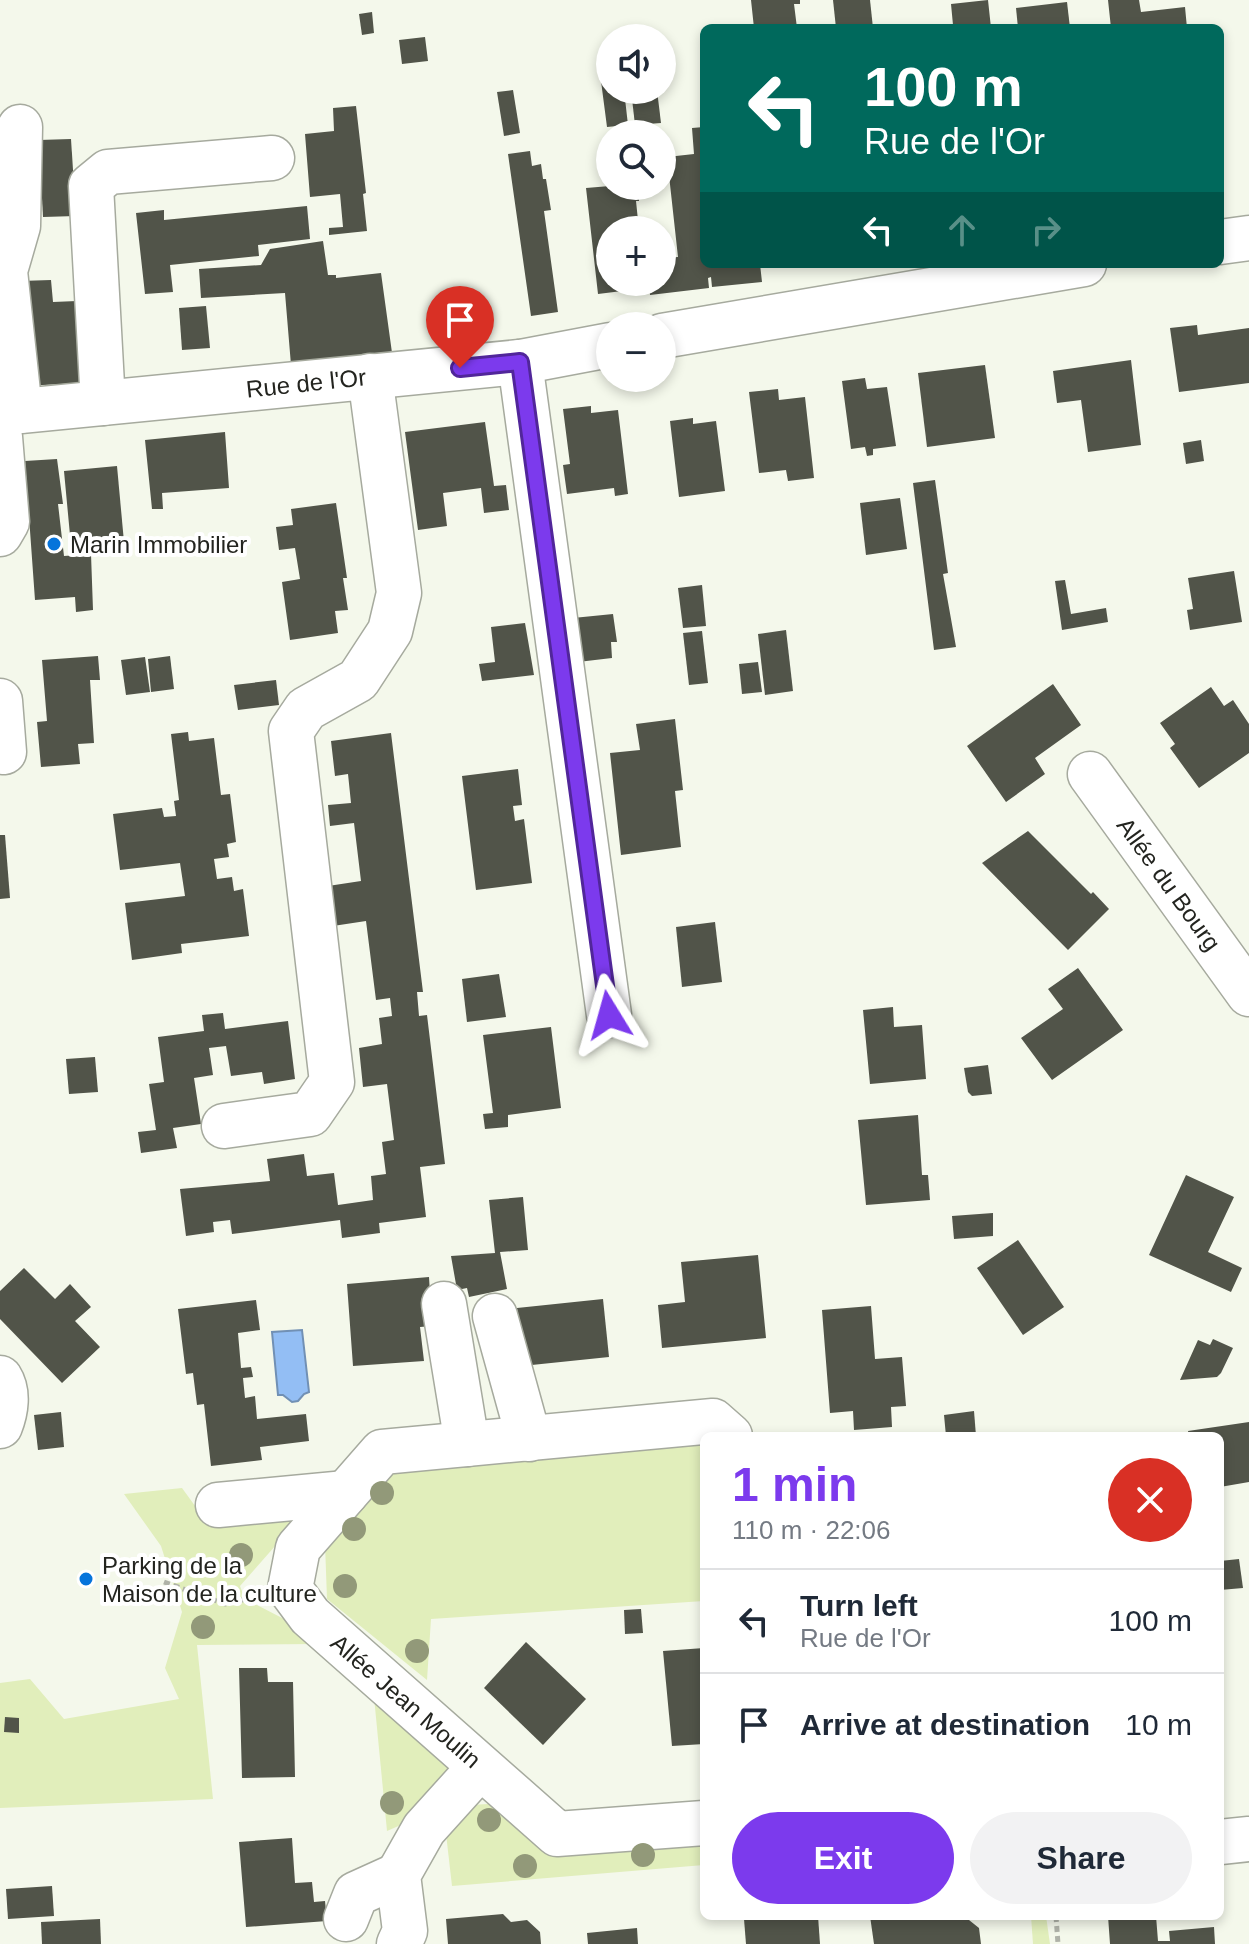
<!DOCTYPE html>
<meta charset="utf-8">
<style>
body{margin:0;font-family:Helvetica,sans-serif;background:#f2f2f3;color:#1f2937;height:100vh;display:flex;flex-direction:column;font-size:30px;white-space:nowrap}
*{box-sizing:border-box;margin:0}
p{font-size:26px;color:#747a83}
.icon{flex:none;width:44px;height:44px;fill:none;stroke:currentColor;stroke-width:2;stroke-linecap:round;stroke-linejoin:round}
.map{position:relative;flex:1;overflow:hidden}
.panel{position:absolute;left:700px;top:1432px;width:524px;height:488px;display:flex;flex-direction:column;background:#fff;border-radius:12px;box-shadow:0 4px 12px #0003}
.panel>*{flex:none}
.hud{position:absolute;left:700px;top:24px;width:524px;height:244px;border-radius:12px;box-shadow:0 4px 12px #0003;background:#00695c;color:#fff;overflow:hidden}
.buttons{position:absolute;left:596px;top:24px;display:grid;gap:16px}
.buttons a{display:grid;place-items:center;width:80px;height:80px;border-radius:50%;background:#fff;box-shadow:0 4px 12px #0003;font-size:40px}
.pin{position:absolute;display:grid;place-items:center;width:68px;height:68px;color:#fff;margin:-82px -34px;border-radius:50% 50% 50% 0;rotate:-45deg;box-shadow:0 0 8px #0007}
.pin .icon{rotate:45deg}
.me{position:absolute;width:88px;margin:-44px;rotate:352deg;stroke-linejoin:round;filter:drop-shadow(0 0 6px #0008)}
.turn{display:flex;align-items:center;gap:28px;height:168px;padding:0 32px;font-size:36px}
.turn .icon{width:104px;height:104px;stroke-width:2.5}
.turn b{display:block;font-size:56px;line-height:68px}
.lanes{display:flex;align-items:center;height:76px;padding:0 32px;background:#0003;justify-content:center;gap:40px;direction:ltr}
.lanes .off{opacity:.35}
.round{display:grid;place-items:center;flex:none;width:84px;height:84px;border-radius:42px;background:#f2f2f3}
.head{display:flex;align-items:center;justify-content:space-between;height:136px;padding:0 32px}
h1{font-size:48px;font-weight:800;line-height:60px;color:#7c3aed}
.primary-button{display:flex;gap:16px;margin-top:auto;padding:16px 32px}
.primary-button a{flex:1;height:92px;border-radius:48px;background:#7c3aed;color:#fff;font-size:32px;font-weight:800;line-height:92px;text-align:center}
.primary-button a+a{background:#f2f2f3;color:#1f2937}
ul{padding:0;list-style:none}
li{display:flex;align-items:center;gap:24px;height:104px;padding:0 32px;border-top:2px solid #e0e1e3}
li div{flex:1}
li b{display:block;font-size:30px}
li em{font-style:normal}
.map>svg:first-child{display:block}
.green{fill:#e1eebb}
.water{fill:#93bef4;stroke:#7190b4;stroke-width:2}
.building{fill:#515449}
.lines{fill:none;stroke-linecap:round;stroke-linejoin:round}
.minor-casing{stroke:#a6aa9e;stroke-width:47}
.path{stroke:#afb2a8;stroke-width:5;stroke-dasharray:6 4;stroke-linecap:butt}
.minor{stroke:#fff;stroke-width:44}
.tree{fill:#929979}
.route-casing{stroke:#51269a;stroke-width:20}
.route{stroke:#7c3aed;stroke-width:14}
.poi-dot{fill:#0674db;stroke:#fff;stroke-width:3}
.labels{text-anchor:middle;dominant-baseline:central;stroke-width:8;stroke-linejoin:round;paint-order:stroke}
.street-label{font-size:24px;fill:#23241f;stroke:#fff}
.poi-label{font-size:24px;fill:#23241f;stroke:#fff;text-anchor:start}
</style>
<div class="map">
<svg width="1249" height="1944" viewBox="0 0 1249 1944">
<rect width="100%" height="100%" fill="#f4f8eb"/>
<g class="green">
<path d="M 704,1442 L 704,1601 L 431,1619 L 427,1680 L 327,1599 L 325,1544 L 395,1469 Z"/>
<path d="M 182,1488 L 206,1521 L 297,1511 L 298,1520 L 240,1586 L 245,1599 L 286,1620 L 317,1644 L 197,1645 L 213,1799 L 0,1808 L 0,1683 L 30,1679 L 64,1719 L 179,1699 L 165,1668 L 182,1612 L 161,1546 L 124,1494 Z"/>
<path d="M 374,1697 L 453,1769 L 403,1824 L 387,1831 Z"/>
<path d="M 488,1804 L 535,1840 L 704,1842 L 704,1865 L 452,1886 L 445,1825 L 470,1805 Z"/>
<path d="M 1031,1916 L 1046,1916 L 1050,1944 L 1033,1944 Z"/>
</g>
<path class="water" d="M 302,1330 L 309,1392 L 304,1394 L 298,1401 L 292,1402 L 283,1395 L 278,1395 L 272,1332 Z"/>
<g class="building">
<path d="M 751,0 L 800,0 L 800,4 L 794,4 L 797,28 L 754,28 Z"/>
<path d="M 833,0 L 870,0 L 873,28 L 836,28 Z"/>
<path d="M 988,0 L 991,28 L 949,28 L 948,25 L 953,25 L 951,4 Z"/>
<path d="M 1108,0 L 1139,0 L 1141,12 L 1185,7 L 1187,28 L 1111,28 Z"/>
<path d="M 1067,2 L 1070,28 L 1018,28 L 1016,8 Z"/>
<path d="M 372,12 L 374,33 L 362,35 L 359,14 Z"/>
<path d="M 425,37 L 428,61 L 402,64 L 399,40 Z"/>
<path d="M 610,80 L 610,90 L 624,90 L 628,125 L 607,127 L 601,81 Z"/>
<path d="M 513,90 L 520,133 L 504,136 L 497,92 Z"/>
<path d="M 631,90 L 657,90 L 661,123 L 635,125 Z"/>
<path d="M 356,106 L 366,193 L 363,194 L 367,231 L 329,235 L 329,228 L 343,227 L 340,194 L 310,197 L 305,134 L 334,131 L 333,108 Z"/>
<path d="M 704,127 L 704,264 L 760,264 L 762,282 L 712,287 L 711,277 L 708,278 L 709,288 L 650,295 L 649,282 L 662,282 L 662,258 L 678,257 L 667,157 L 694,154 L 692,128 Z"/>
<path d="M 71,139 L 76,216 L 43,217 L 39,140 Z"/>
<path d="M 530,151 L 532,166 L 541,164 L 543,179 L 546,179 L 551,210 L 544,211 L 558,312 L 531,316 L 508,154 Z"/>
<path d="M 610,186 L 638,186 L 639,201 L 636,201 L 639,230 L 610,230 L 610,282 L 633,284 L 621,285 L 622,291 L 598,294 L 586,188 Z"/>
<path d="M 307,206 L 310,239 L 258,245 L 259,256 L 170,265 L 173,292 L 145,294 L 136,213 L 164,210 L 164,220 Z"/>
<path d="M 323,241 L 328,275 L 336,275 L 336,278 L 381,273 L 393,360 L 292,377 L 285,293 L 201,298 L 199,269 L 261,265 L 270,249 Z"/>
<path d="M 51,280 L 53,302 L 77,301 L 80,383 L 24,386 L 20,281 Z"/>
<path d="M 206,306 L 210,348 L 182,350 L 179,308 Z"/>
<path d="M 1197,325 L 1198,335 L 1249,328 L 1249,383 L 1179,392 L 1170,328 Z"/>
<path d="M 1131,360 L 1141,445 L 1088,452 L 1081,400 L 1057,403 L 1053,371 Z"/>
<path d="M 985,365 L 995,438 L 927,447 L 918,373 Z"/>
<path d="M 865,378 L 867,389 L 887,387 L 896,446 L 873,449 L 873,455 L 867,456 L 865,447 L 851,449 L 842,381 Z"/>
<path d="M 778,389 L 779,400 L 805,397 L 814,478 L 788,481 L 786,470 L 759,473 L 749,392 Z"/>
<path d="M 591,406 L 591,413 L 618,410 L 628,494 L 615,496 L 614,488 L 567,494 L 563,465 L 570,464 L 563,409 Z"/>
<path d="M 693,418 L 693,424 L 716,421 L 725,491 L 679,497 L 670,421 Z"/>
<path d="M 485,422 L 494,486 L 506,485 L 509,510 L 484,513 L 481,488 L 443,493 L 447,526 L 418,530 L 405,432 Z"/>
<path d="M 225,432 L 229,488 L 162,493 L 163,509 L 152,509 L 145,440 Z"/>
<path d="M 1201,440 L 1204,461 L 1186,464 L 1183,443 Z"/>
<path d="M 57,459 L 63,504 L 58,504 L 64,556 L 91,554 L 93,610 L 76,612 L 75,597 L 35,600 L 25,461 Z"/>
<path d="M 117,466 L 124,542 L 71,546 L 64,471 Z"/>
<path d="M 935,480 L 948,573 L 943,574 L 956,647 L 934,650 L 913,483 Z"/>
<path d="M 900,498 L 907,549 L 866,555 L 860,503 Z"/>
<path d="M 336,503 L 347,578 L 343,578 L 348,610 L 335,611 L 338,633 L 290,640 L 282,582 L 300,579 L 295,548 L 279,550 L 276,527 L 293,525 L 291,509 Z"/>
<path d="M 1234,571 L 1242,622 L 1190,630 L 1187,610 L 1193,609 L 1188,578 Z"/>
<path d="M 1065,580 L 1071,614 L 1106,608 L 1108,622 L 1062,630 L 1055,581 Z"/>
<path d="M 702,585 L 706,626 L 683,628 L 678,588 Z"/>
<path d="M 613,614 L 617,642 L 611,642 L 612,658 L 578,662 L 573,618 Z"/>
<path d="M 525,623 L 534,675 L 482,681 L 479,664 L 495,662 L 491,627 Z"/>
<path d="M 786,630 L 793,691 L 765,695 L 758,634 Z"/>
<path d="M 702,631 L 708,683 L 689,685 L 683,633 Z"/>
<path d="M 98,656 L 100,680 L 90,680 L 94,743 L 78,744 L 80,764 L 41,767 L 37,722 L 47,721 L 42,660 Z"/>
<path d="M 170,656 L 174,689 L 151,692 L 148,659 Z"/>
<path d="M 145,657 L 150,692 L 126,695 L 121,660 Z"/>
<path d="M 758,662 L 762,692 L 742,694 L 739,664 Z"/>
<path d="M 276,680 L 279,705 L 238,710 L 234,685 Z"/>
<path d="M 1053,684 L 1081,725 L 1035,758 L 1045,774 L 1006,802 L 967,746 Z"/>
<path d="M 1211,687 L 1224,706 L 1233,700 L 1249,724 L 1249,753 L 1199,788 L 1170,748 L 1175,744 L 1160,723 Z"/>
<path d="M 675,719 L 683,790 L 675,791 L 681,847 L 621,855 L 610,753 L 640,750 L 636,724 Z"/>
<path d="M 188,732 L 189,741 L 214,738 L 221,795 L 230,794 L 236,842 L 227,844 L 229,857 L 214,859 L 217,879 L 232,877 L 234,891 L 243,889 L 249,936 L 181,944 L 182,953 L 132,960 L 125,903 L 185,896 L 180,863 L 120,870 L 113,814 L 162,808 L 164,817 L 176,816 L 174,801 L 179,800 L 171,734 Z"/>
<path d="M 391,733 L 423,992 L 417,992 L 419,1016 L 427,1015 L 445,1164 L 420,1167 L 426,1217 L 379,1223 L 380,1233 L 342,1238 L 340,1220 L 232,1234 L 230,1220 L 213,1222 L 214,1232 L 186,1236 L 180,1189 L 270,1181 L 267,1159 L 304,1154 L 307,1176 L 334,1173 L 338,1205 L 373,1200 L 371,1176 L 386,1174 L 382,1142 L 394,1140 L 387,1084 L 363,1087 L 359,1048 L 382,1044 L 379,1018 L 392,1016 L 390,998 L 376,1000 L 366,921 L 333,926 L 328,886 L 361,881 L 354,823 L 330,826 L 328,805 L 351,803 L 348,774 L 335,776 L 331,741 Z"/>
<path d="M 518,769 L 522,805 L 513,806 L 515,821 L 524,819 L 532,883 L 476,890 L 462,776 Z"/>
<path d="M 1028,831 L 1091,894 L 1093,892 L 1109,909 L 1068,950 L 982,863 Z"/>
<path d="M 0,835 L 5,835 L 10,898 L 0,899 Z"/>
<path d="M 715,922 L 722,982 L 682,987 L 676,927 Z"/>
<path d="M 1078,968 L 1123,1030 L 1052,1080 L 1021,1038 L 1063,1009 L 1048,989 Z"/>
<path d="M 499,974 L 506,1017 L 467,1022 L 462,979 Z"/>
<path d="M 893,1007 L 894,1027 L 922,1025 L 926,1079 L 870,1084 L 863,1010 Z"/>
<path d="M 223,1013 L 225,1029 L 288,1021 L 295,1079 L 264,1084 L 262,1072 L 231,1076 L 226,1046 L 209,1048 L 213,1075 L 194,1078 L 201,1124 L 173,1128 L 177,1148 L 141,1153 L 138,1132 L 156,1130 L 149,1084 L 164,1082 L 158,1037 L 204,1031 L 202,1015 Z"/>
<path d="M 551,1027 L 561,1108 L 508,1115 L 508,1127 L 485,1129 L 483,1114 L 493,1113 L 483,1035 Z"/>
<path d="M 95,1057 L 98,1092 L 69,1094 L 66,1059 Z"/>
<path d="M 988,1065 L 992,1094 L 972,1096 L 968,1092 L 964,1068 Z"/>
<path d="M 918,1115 L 922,1175 L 928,1175 L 930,1200 L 866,1205 L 858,1120 Z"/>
<path d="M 1186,1175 L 1234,1197 L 1208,1252 L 1242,1268 L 1231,1292 L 1149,1255 Z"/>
<path d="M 523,1197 L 528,1250 L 500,1252 L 507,1289 L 469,1297 L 467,1288 L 457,1290 L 451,1256 L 495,1253 L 489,1200 Z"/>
<path d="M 993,1213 L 993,1236 L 954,1239 L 952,1216 Z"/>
<path d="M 1018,1240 L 1064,1307 L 1023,1335 L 977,1268 Z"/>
<path d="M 758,1255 L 766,1338 L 662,1348 L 658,1305 L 685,1302 L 681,1262 Z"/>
<path d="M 24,1268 L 55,1299 L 70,1284 L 91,1307 L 75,1321 L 100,1347 L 62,1383 L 0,1319 L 0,1291 Z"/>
<path d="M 429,1277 L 432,1326 L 420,1327 L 424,1361 L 353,1366 L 347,1284 Z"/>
<path d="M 603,1299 L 609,1357 L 522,1366 L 517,1308 Z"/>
<path d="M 256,1300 L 260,1330 L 238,1333 L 241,1368 L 251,1367 L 253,1377 L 243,1378 L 245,1398 L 255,1396 L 257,1419 L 306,1414 L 309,1441 L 260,1447 L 262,1460 L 211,1466 L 204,1404 L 197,1405 L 193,1373 L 186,1374 L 178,1309 Z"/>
<path d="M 871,1306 L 875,1359 L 902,1357 L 906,1406 L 891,1407 L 892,1427 L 854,1430 L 853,1411 L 830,1413 L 822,1310 Z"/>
<path d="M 1213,1339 L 1233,1348 L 1221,1373 L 1217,1377 L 1180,1380 L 1198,1340 L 1210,1345 Z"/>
<path d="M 974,1411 L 976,1436 L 946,1436 L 944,1415 Z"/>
<path d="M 61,1412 L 64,1447 L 38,1450 L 34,1415 Z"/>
<path d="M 1249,1422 L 1249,1482 L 1220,1487 L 1220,1436 L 1189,1436 L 1188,1431 Z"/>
<path d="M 1239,1559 L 1243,1588 L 1220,1590 L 1220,1561 Z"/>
<path d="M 641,1609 L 643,1633 L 625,1634 L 624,1610 Z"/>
<path d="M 526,1642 L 586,1699 L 543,1745 L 484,1688 Z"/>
<path d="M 704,1648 L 704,1744 L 672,1746 L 663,1651 Z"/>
<path d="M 239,1668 L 267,1668 L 268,1682 L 293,1682 L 295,1777 L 242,1778 Z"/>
<path d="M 5,1717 L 19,1718 L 19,1733 L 4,1732 Z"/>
<path d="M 292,1838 L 295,1883 L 312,1882 L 314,1902 L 325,1901 L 327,1921 L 246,1927 L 239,1842 Z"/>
<path d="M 52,1886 L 54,1916 L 8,1919 L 6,1889 Z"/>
<path d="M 503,1914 L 511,1922 L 527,1920 L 540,1932 L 541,1944 L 448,1944 L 446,1919 Z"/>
<path d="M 773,1916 L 818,1916 L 820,1944 L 746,1944 L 744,1919 Z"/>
<path d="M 870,1916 L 964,1916 L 979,1928 L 981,1944 L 874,1944 Z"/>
<path d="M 1108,1916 L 1156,1916 L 1158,1941 L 1170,1941 L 1169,1931 L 1214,1927 L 1215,1944 L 1110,1944 Z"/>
<path d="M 100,1919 L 101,1944 L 42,1944 L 41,1922 Z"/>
<path d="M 637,1928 L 638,1944 L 588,1944 L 587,1933 Z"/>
</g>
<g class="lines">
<g class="minor-casing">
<g id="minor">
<path d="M 20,127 L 18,226 L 5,271 L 20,411"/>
<path d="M 1220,242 L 1249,238"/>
<path d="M 662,336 L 1084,264"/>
<path d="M 520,362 L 609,1015"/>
<path d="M 103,403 L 91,186 L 108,172 L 272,158"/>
<path d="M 0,413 L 520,362 L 610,345"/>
<path d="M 0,437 L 7,522 L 0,534"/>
<path d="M 0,701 L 4,752"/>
<path d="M 1090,774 L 1249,994"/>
<path d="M 224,1126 L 310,1114 L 332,1082 L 291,731 L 306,709 L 358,680 L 390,631 L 399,593 L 370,376"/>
<path d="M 444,1304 L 467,1444"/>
<path d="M 495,1316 L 529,1439"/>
<path d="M 0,1378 C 9,1392 6,1411 0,1426"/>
<path d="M 218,1505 L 346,1493"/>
<path d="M 704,1823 L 557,1834 L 310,1616 L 290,1589 L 298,1548 L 382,1452 L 713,1421 L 730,1436"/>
<path d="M 1220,1842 L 1249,1839"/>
<path d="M 346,1919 L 356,1894 L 398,1875"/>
<path d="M 399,1944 L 405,1931 L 398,1875 L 424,1829 L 480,1767"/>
</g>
</g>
<g class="path">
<path d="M 164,1582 L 225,1604 L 250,1598"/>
<path d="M 1056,1916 L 1058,1944"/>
</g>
<use href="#minor" class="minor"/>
</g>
<g class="tree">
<circle cx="382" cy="1493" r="12"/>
<circle cx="354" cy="1529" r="12"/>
<circle cx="241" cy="1555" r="12"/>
<circle cx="345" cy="1586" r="12"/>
<circle cx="203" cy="1627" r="12"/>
<circle cx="417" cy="1651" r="12"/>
<circle cx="392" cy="1803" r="12"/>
<circle cx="489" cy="1820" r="12"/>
<circle cx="643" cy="1855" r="12"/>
<circle cx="525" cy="1866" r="12"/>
</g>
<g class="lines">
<g class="route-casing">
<path id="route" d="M 460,368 L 520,362 L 609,1015"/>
</g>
<use href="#route" class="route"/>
</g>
<g class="poi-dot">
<circle cx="54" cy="544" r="8"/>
<circle cx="86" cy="1579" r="8"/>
</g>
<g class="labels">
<g class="street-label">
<text transform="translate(306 383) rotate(-6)">Rue de l'Or</text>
<text transform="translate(1169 884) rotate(54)">Allée du Bourg</text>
<text transform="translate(406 1701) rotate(41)">Allée Jean Moulin</text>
</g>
<g class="poi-label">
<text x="70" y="544">Marin Immobilier</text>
<text x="102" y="1565">Parking de la<tspan x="102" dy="28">Maison de la culture</tspan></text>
</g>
</g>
</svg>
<div class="buttons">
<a><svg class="icon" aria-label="sound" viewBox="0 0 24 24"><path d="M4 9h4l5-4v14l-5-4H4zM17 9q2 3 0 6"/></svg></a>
<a><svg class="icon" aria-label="search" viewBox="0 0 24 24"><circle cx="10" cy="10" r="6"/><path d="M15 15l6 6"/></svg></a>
<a>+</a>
<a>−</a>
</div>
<div class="pin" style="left:460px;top:368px;background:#d93025"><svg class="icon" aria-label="arrive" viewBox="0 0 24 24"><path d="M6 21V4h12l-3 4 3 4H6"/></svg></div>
<svg class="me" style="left:609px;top:1015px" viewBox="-20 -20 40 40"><path d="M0-17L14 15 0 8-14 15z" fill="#7c3aed" stroke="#fff" stroke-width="4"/></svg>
<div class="hud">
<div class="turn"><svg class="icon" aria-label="left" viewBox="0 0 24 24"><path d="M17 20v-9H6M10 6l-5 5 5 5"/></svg><div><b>100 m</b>Rue de l'Or</div></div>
<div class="lanes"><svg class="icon" aria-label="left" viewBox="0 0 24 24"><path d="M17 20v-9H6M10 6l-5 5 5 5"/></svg><svg class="icon off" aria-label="ahead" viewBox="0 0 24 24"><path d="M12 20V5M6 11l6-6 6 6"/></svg><svg class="icon off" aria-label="right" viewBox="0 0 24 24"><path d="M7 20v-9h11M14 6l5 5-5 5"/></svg></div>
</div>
<section class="panel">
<div class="head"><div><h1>1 min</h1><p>110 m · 22:06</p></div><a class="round" style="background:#d93025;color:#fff"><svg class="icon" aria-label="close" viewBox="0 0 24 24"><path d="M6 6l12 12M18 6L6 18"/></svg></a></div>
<ul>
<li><svg class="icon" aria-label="left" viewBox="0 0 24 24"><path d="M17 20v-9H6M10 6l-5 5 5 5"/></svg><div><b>Turn left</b><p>Rue de l'Or</p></div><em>100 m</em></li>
<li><svg class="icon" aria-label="arrive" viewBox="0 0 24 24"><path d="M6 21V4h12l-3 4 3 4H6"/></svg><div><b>Arrive at destination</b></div><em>10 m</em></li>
</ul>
<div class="primary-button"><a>Exit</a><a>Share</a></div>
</section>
</div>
